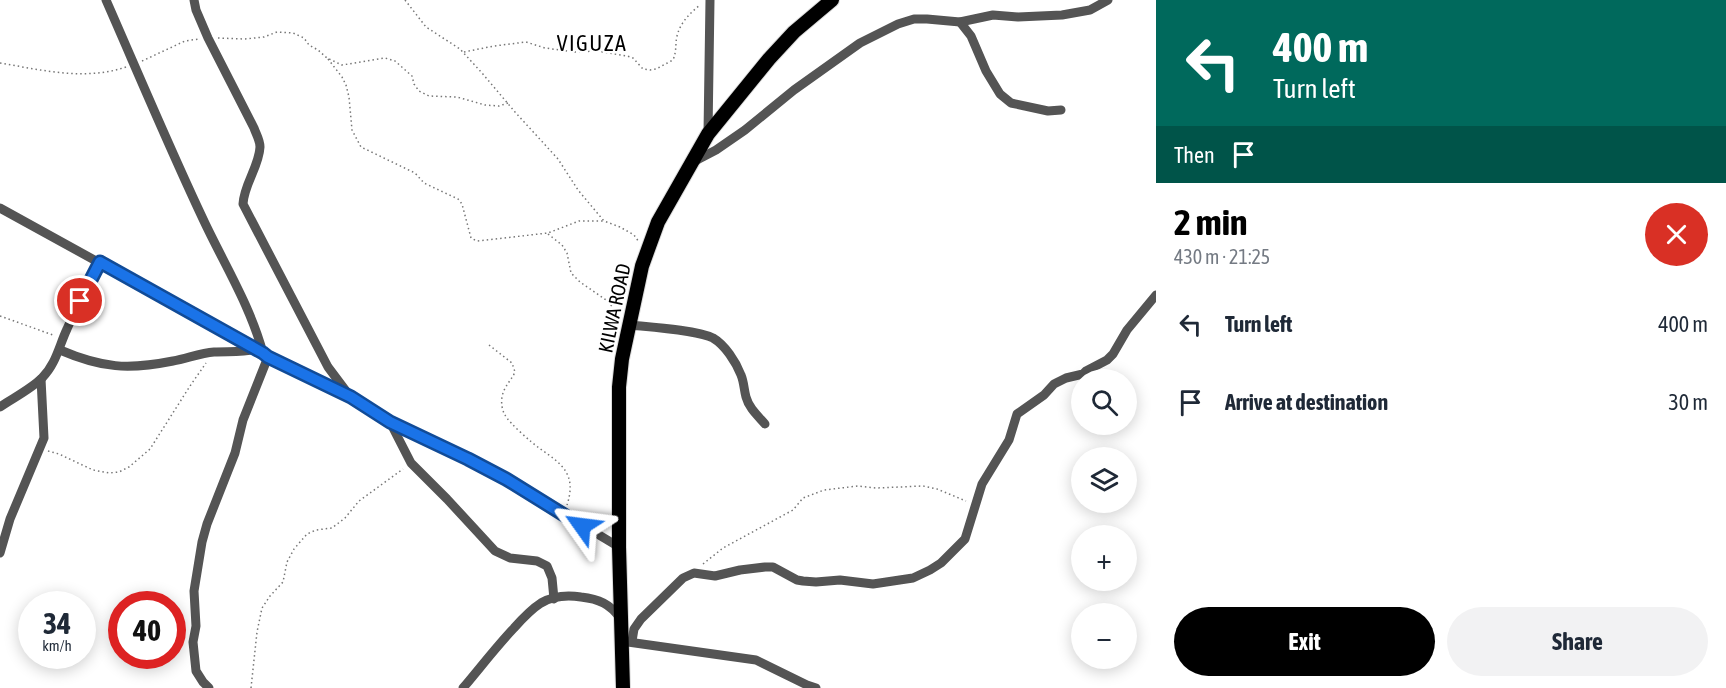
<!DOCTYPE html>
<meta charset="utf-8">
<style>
body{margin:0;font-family:"Asap Condensed",sans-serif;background:#f2f2f3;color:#1f2937;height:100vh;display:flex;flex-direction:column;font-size:22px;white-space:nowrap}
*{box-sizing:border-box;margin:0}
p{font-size:20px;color:#747a83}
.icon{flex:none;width:33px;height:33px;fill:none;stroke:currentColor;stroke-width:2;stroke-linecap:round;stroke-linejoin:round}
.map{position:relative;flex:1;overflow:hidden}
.panel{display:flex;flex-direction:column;background:#fff;width:570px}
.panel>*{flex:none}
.top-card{background:#00695c;color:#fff;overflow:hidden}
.fabs{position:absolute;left:1071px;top:369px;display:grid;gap:12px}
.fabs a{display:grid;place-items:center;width:66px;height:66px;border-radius:50%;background:#fff;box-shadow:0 3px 15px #0003;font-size:30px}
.speed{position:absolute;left:18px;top:591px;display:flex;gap:12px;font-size:30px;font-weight:700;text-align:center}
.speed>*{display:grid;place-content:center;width:78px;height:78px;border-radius:50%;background:#fff;box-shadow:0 3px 15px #0003;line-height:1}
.speed small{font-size:15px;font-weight:400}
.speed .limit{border:9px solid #d22;background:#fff;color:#111}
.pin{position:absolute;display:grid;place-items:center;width:51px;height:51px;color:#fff;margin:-26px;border:3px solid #fff;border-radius:50%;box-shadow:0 2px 6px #0007}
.me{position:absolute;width:66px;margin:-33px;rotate:301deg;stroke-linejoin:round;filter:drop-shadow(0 0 4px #0008)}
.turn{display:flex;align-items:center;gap:21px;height:126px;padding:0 18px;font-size:27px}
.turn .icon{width:78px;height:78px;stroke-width:2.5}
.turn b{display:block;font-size:42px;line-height:51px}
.then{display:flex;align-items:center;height:57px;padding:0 18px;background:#0003;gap:12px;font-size:22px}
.round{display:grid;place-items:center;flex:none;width:63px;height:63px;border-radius:32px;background:#f2f2f3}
.summary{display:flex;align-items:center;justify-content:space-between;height:102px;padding:0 18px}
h1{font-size:36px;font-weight:700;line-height:45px;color:#000}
.action{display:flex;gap:12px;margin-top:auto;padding:12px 18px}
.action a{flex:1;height:69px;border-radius:36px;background:#000;color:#fff;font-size:24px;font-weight:700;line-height:69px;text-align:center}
.action a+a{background:#f2f2f3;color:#1f2937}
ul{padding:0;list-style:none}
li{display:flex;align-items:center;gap:18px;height:78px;padding:0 18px}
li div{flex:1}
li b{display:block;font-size:22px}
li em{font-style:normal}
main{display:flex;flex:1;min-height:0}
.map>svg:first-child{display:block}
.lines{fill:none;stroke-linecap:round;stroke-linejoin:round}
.highway-casing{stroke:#dbdbdb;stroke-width:16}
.path{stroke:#767676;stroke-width:1.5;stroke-dasharray:1.5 3;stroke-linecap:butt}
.minor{stroke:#545454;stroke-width:9}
.highway{stroke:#000;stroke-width:14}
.route-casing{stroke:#114b97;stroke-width:15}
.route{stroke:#1a73e8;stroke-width:10}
.labels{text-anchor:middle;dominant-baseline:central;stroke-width:4.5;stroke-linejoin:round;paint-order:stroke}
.street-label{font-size:20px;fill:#000;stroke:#fff}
.quarter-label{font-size:22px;letter-spacing:1.5px;fill:#000;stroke:#fff}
</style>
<main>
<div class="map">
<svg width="1156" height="688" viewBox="0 0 1156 688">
<rect width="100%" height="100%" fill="#fff"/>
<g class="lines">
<g class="highway-casing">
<path id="highway" d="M 623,688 L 619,547 L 619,387 L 622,359 L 642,266 L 658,222 L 708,134 L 769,59 L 794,32 L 832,0"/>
</g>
<g class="path">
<path d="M 405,0 L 426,27 L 460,49 L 482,73 L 515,112 L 558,159 L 578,190 L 604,221 L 620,227 L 634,235 L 639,242"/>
<path d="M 218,38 L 245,39 L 264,37 L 277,32 L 293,33 L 304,38 L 309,45 L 318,50 L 327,58 L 342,65 L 385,58 L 395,61 L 412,76 L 414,84 L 419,91 L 429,96 L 457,97 L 485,105 L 499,106 L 508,103"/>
<path d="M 464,52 L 494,46 L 526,42 L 545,48 L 575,52 L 597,51 L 627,56 L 633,58 L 643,69 L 650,70 L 656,69 L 673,60 C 677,50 675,45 677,36 C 680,23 690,13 700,5"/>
<path d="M 328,59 L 342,77 L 346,85 L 349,97 L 352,130 L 361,147 L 415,173 L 424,183 L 458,199 L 462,204 L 471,238 L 477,241 L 548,233 L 579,221 L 604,221"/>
<path d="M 142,61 L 185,41 L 199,39"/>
<path d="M 0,63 C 42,70 85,81 126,67"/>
<path d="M 548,234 L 562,245 L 567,253 L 571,273 L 580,282 L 609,302 L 618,316"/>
<path d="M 0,316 L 53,335"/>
<path d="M 489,345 L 512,363 L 515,372 C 511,381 504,386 502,397 C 501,403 502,410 505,415 C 509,423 531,442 539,448 C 562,464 577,474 567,505"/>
<path d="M 48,451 L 59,454 L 93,470 L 109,473 L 119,472 L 129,467 L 150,449 L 190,386 L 206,363"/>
<path d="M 703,564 L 723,548 L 793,510 L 803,498 L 824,490 L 858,486 L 876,488 L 923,486 L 937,489 L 966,501"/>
<path d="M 251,688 L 257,632 L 262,608 L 270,596 L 283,582 L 287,562 L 294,549 L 307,534 L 316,530 L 332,528 L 345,518 L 359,501 L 403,469"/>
</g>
<g class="minor">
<path d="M 106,0 C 138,73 169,147 203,219 C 224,264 250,305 263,353"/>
<path d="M 194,0 L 196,10 L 208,38 L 254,128 C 256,134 260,140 260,147 C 259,167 244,184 243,204 L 328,367 L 349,395"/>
<path d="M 960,22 L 971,36 L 986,71 L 1000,94 L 1011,103 L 1048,111 L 1061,110"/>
<path d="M 708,133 L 710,0"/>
<path d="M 693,162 L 716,150 L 745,130 L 794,90 L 860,43 L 898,24 L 914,19 L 927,19 L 960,22 L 993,15 L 1018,17 L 1062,15 L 1090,10 L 1108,0"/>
<path d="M 0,208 L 263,353 L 268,357 L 351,397 L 390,422 L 448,448 L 506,479 L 619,547"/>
<path d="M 630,325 C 650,327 697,330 713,338 C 725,345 736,362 741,375 C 744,382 744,390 746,397 C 749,408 757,415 765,424"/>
<path d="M 60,350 C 102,368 128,370 173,361 C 186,359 200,353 214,352 C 228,351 241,353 255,349"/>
<path d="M 0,407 C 13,398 31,389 42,378 C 56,364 59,346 67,329 C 77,306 88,284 100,262"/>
<path d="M 390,422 L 411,463 L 447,499 L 495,551 L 510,558 L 537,561 L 547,566 L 552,578 L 554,599"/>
<path d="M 0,553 L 10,519 L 44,438 L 41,379"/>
<path d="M 632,641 L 634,629 L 641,619 L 683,578 L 694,573 L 715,576 L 740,570 L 765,567 L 773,567 L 797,580 L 803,581 L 816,582 L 840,580 L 873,584 L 913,578 L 930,570 L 941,563 L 965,539 L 982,484 L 1009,440 L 1017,414 L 1044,395 L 1054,384 L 1066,378 L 1083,374 L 1086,371 L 1107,360 L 1113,354 L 1127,330 L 1156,295"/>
<path d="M 628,642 L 756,660 L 807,685 L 816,688"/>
<path d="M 209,688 L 203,682 L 196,671 L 193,642 L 196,626 L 194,591 L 202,542 L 207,524 L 235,453 L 243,420 L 268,357"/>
<path d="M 463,688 C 480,668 496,647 514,628 C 522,619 530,610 541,603 C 553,596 568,595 581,597 C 599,599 610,604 620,618"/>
</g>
<use href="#highway" class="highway"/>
</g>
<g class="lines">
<g class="route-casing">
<path id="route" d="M 80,301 L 100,262 L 263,353 L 268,357 L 351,397 L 390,422 L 468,459 L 506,479 L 582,526"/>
</g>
<use href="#route" class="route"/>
</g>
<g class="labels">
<g class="street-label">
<text transform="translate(614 308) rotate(-78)">KILWA ROAD</text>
</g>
<g class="quarter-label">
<text x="592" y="43">VIGUZA</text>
</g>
</g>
</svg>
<div class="fabs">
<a><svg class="icon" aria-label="search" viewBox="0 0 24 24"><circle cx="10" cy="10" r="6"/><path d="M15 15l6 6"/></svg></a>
<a><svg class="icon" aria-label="layers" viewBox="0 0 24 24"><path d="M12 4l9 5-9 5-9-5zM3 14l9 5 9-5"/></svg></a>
<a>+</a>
<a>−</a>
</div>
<div class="speed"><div>34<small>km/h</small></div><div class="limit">40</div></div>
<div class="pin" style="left:80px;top:301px;background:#d93025"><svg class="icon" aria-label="arrive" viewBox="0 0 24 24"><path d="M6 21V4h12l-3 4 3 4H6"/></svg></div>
<svg class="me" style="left:582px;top:526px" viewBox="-20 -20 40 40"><path d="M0-17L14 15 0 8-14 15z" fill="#1a73e8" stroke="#fff" stroke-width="4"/></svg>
</div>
<section class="panel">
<div class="top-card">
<div class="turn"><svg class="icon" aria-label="left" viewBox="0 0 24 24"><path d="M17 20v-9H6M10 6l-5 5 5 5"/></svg><div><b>400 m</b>Turn left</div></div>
<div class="then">Then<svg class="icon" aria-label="arrive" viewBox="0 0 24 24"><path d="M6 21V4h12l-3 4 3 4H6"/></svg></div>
</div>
<div class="summary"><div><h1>2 min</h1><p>430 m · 21:25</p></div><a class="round" style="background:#d93025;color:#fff"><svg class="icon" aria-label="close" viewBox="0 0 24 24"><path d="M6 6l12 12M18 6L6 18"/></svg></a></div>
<ul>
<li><svg class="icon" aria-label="left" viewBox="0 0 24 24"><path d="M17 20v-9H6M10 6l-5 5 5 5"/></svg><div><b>Turn left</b></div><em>400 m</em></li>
<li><svg class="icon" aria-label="arrive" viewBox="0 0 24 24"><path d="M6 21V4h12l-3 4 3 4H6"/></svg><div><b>Arrive at destination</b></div><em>30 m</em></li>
</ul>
<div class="action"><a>Exit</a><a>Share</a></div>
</section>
</main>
